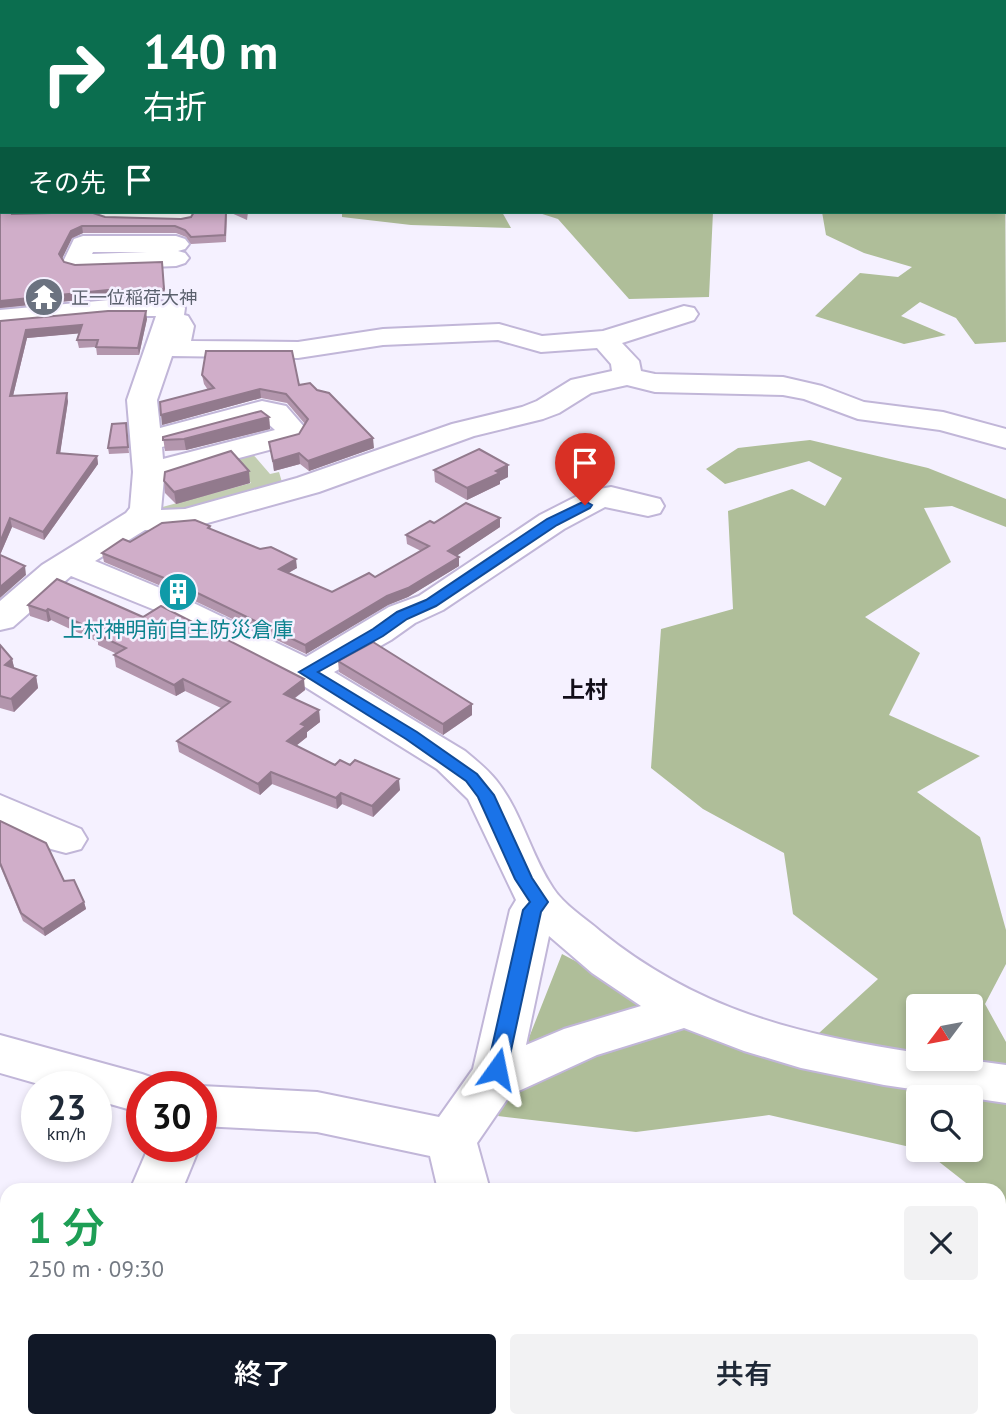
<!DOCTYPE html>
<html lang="ja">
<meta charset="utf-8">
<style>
body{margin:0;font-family:"PT Sans","Noto Sans JP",sans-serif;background:#f2f2f3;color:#1f2937;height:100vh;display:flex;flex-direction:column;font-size:26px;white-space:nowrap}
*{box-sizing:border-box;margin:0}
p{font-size:23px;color:#747a83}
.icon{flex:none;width:38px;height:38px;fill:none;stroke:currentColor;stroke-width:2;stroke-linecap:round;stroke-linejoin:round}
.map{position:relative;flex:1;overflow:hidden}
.panel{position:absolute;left:0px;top:1183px;width:1006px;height:245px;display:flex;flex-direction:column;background:#fff;border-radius:21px 21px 0 0;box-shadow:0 4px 10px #0003}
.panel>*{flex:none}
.hud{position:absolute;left:0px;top:0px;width:1006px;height:214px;box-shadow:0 4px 10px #0003;background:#0b6e4f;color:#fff;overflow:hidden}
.needle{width:46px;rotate:238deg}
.fabs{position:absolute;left:906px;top:994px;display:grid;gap:14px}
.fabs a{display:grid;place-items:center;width:77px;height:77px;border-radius:7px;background:#fff;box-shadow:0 4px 10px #0003;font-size:35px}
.speed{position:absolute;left:21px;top:1071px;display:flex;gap:14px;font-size:35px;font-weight:700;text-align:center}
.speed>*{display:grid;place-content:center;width:91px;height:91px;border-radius:50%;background:#fff;box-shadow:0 4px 10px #0003;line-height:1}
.speed small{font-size:18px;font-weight:400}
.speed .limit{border:10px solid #d22;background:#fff;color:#111}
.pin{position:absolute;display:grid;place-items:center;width:60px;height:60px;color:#fff;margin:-72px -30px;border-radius:50% 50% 50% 0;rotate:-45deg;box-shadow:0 0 7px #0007}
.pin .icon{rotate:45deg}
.me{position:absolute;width:77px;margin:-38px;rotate:12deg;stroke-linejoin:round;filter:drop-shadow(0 0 5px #0008)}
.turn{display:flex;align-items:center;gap:24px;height:147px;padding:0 28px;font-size:32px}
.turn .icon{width:91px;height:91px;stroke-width:2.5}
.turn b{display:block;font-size:49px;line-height:60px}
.then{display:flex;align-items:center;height:66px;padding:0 28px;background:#0003;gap:14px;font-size:26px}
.round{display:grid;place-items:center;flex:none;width:74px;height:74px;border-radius:7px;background:#f2f2f3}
.summary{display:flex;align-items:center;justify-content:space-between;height:119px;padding:0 28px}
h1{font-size:42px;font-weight:600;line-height:52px;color:#1e9e55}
.button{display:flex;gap:14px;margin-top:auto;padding:14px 28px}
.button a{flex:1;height:80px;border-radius:7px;background:#111827;color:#fff;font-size:28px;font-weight:600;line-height:80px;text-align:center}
.button a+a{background:#f2f2f3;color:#1f2937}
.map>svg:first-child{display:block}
.green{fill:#c3ceb2}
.forest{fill:#afbe99;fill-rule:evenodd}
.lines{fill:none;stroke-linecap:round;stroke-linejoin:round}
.stream{fill:#addeec;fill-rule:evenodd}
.minor-casing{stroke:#c1b6d8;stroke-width:4}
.major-casing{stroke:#c1b6d8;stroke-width:4}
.minor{fill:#fff;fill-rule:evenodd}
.major{fill:#fff;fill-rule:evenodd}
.wall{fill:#b396ad}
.shaded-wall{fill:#927a8d}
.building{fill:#d0aec9;stroke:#927a8d;stroke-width:2}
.route{fill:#1a73e8;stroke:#114b97;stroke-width:2}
.labels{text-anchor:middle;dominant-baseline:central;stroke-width:5;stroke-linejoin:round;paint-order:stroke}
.far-worship-label{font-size:18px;fill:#5b616d;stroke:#f5f1ff;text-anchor:start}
.culture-label{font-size:21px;fill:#0d838f;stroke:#f5f1ff}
.neighbourhood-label{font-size:23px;font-weight:bold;fill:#120e19;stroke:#f5f1ff}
</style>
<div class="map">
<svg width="1006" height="1428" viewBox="0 0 1006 1428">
<rect width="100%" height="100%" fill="#f5f1ff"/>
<path class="green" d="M 250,451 L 270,474 L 279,472 L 284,489 L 175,517 L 155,509 L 251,483 L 228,457 Z"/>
<g class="forest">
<path d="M 1005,142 L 1006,342 L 975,344 L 956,318 L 920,302 L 901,316 L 946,335 L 904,344 L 815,316 L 860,273 L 898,277 L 912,267 L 864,253 L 826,235 L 822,212 L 1004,212 Z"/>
<path d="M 342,212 L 502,212 L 511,228 L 411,225 L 342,217 Z"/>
<path d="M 536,212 L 713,212 L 709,297 L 629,299 L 558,219 Z"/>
<path d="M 810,440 L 928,468 L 1006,499 L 1006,527 L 952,506 L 924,508 L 951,562 L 865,617 L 920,653 L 889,715 L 980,756 L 917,792 L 980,837 L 1006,930 L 1006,964 L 985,1004 L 1006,1042 L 1006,1215 L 999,1210 L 999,1190 L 975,1190 L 924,1150 L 971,1150 L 971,1097 L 919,1097 L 919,1149 L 769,1115 L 636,1132 L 498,1116 L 562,954 L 648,999 L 795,1055 L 878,979 L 793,914 L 784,853 L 703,809 L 651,768 L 661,629 L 733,609 L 728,511 L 792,489 L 825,506 L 842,478 L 809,461 L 725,484 L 706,469 L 738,448 ZM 919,1006 L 971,1006 L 971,1059 L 919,1059 Z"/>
<path d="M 999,1339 L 1006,1341 L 1006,1428 L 872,1428 L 873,1421 L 999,1421 Z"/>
</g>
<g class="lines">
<g class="stream">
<path d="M 872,0 L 884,2 L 876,2 Z"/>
<rect x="1004" y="21" width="2" height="2"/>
</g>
<g class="minor-casing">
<g id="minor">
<path d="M 67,0 L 90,0 L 66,2 Z"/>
<rect x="0" y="37" width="2" height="12"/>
<rect x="1004" y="64" width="2" height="13"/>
<path d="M 0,100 L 2,100 L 0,113 Z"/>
<path d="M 2,160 L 2,174 L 0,175 L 0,161 Z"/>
<path d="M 95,212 L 191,212 L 194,216 L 191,221 L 182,223 L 106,221 L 97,219 Z"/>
<path d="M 83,236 L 176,236 L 185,239 L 189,244 L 185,249 L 178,251 L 185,253 L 189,258 L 185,263 L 176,266 L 76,270 L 67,267 L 63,262 L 74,239 ZM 93,252 L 147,252 L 92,254 Z"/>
<path d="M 109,300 L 181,302 L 185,308 L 184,315 L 188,316 L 194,326 L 191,341 L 298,342 L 383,329 L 499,324 L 542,336 L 603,331 L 684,306 L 694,308 L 698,314 L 694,320 L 622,343 L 639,361 L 641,371 L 655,374 L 783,377 L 822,386 L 864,402 L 943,412 L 1006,429 L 1006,448 L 940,430 L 858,419 L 804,399 L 783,395 L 655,392 L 627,385 L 591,393 L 559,413 L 543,419 L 474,436 L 319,492 L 186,529 L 145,530 L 95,561 L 179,596 L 306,657 L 389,607 L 419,596 L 540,515 L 587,491 L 611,487 L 660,499 L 664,506 L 660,513 L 648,516 L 605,507 L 564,529 L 443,610 L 415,623 L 391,640 L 334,672 L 465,751 C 476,760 487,769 496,780 C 522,812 530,854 553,888 C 564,905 585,918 600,931 C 699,1011 796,1034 919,1053 L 919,1059 L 962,1059 L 1006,1065 L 1006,1103 L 884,1085 L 801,1068 L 744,1051 L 684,1028 L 597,1055 L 510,1095 L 477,1143 L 490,1190 L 438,1190 L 430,1156 L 317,1132 L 201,1126 L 201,1086 L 317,1092 L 439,1117 L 473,1069 L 510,910 L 516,900 L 468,799 L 437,769 L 294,680 L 155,610 L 71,576 L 13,627 L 0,630 L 0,601 L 42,565 L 126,513 L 130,508 L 133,472 L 127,400 L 156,316 L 109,316 L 0,326 L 0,310 ZM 498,340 L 541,352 L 597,348 L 611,364 L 612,371 L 571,380 L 537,401 L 522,407 L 452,424 L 297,478 L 185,509 L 161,510 L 164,478 L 299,442 L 306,429 L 286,406 L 262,401 L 160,428 L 157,400 L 172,356 L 298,358 L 383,345 ZM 263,419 L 275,430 L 163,459 L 162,447 ZM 549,936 L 592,973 L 641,1006 L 564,1029 L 526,1045 Z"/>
<path d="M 0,795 L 81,829 L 87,839 L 81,849 L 66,853 L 51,849 L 0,825 Z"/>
<path d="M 0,1035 L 142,1074 L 159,1080 L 163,1087 L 142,1087 L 142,1113 L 96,1100 L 96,1087 L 49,1087 L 0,1073 Z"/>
<path d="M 149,1146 L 200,1146 L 182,1190 L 130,1190 Z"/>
<path d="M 7,1326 L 7,1380 L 0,1383 L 0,1329 Z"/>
</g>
</g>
<g class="major-casing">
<path id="major" d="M 1004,36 L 1006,37 L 1006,49 L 1004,48 Z"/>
</g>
<use href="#minor" class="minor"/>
<use href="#major" class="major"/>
</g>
<g class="wall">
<path d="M 713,0 L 857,0 L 862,1 L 862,2 L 718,2 Z"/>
<path d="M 2,201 L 2,212 L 14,212 L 14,214 L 93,212 L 93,213 L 105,217 L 181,219 L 191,217 L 193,212 L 227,212 L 226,242 L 191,244 L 186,237 L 176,233 L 83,233 L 72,238 L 62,258 L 64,262 L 75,265 L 162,262 L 165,296 L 150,299 L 109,297 L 0,308 L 0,204 Z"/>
<path d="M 229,212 L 248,212 L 247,220 Z"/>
<path d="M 147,319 L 139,355 L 97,355 L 96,347 L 79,348 L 77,340 L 80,333 L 27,338 L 13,396 L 68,401 L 60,453 L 97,456 L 98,464 L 44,540 L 12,527 L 0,555 L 0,321 Z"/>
<path d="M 202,375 L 299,385 L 374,448 L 309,471 L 300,464 L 274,471 L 269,442 L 299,434 L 305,424 L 287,403 L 261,398 L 162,425 L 208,390 L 204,384 Z"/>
<path d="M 269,417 L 270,429 L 186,450 L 165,451 L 163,437 Z"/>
<path d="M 126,423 L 129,453 L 109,454 L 108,448 Z"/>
<path d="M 508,465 L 508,477 L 500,481 L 500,484 L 467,500 L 435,482 L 434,470 Z"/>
<path d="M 164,481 L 250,483 L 176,504 L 165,493 Z"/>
<path d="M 434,523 L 500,527 L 456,556 L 459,566 L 408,597 L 388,605 L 306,654 L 180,594 L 104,562 L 102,553 L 130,542 L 210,526 L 211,529 L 297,568 L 288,573 L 332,592 L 375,577 L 421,551 L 407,544 L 406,535 Z"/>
<path d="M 57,579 L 305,690 L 294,699 L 319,710 L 320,722 L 307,732 L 307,737 L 296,746 L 335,765 L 400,790 L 373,817 L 342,804 L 337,809 L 272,784 L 260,795 L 179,752 L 177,741 L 221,708 L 185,691 L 176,696 L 116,667 L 114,655 L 117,654 L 98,645 L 98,642 L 51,620 L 48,622 L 30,616 L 28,605 Z"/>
<path d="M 0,645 L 12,659 L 14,668 L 36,676 L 38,688 L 14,712 L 0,708 Z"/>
<path d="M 338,661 L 472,715 L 443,735 L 339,672 Z"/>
<path d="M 0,821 L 84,902 L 86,909 L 45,936 L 23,921 L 0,866 Z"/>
<path d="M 82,1421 L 213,1421 L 201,1428 L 90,1428 Z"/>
<path d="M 646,1421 L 765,1421 L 755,1428 L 651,1428 Z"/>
</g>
<g class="shaded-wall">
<path d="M 82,226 L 83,233 L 72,238 L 61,261 L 59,254 L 71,231 Z"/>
<path d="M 162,262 L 165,296 L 150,299 L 149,291 Z"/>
<path d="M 108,290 L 109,297 L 0,308 L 0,301 Z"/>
<path d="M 146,311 L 147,319 L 139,355 L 138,348 Z"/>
<path d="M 82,325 L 84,333 L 27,338 L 11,404 L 10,396 L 26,330 Z"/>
<path d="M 260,389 L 261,398 L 162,425 L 161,415 Z"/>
<path d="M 67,393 L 68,401 L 59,461 L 57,453 Z"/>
<path d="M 269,417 L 270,429 L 186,450 L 184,439 Z"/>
<path d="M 373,438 L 374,448 L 309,471 L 308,461 Z"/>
<path d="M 299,453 L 300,464 L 274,471 L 273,461 Z"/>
<path d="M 97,456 L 98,464 L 44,540 L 43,532 Z"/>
<path d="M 508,465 L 508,477 L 500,481 L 500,484 L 467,500 L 467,488 Z"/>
<path d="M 249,471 L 250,483 L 176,504 L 174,492 Z"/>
<path d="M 10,518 L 12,527 L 0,555 L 0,542 Z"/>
<path d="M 500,518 L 500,527 L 449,561 L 448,551 Z"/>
<path d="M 459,557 L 459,566 L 408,597 L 388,605 L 306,654 L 305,645 L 387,596 Z"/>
<path d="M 296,559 L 297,568 L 280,578 L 279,569 Z"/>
<path d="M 25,566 L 26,575 L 0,598 L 0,587 Z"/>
<path d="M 48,609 L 51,620 L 48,622 L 46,611 Z"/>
<path d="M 12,659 L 15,671 L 5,665 Z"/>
<path d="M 36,676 L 38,688 L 14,712 L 11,699 Z"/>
<path d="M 183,679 L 185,691 L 176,696 L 174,685 Z"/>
<path d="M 304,679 L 305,690 L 285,705 L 284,694 Z"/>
<path d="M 472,704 L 472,715 L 443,735 L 443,724 Z"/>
<path d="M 319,710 L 320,722 L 307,732 L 307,737 L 288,752 L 287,741 L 301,724 Z"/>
<path d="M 271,772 L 272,784 L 260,795 L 258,784 Z"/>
<path d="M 399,779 L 400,790 L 373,817 L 372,806 Z"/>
<path d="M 341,793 L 342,804 L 337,809 L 336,798 Z"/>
<path d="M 84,902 L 86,909 L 45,936 L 43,929 Z"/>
<path d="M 200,1421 L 213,1421 L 201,1428 L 189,1428 Z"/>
<path d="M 731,1421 L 733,1421 L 732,1428 L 720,1428 Z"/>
<path d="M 747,1421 L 765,1421 L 755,1428 L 739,1428 L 739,1426 Z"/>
</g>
<g class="building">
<path d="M 0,0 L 30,0 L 31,2 L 2,2 L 2,4 L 0,4 Z"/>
<path d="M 737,0 L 857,0 L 862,1 L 859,2 L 742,2 Z"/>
<path d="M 2,201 L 2,212 L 12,212 L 12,214 L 93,212 L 93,213 L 105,217 L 181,219 L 191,217 L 194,212 L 226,212 L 225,235 L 191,237 L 185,230 L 175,226 L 82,226 L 71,231 L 59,254 L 64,262 L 75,265 L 162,262 L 164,289 L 149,291 L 108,290 L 0,301 L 0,204 Z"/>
<path d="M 108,311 L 146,311 L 138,348 L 96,347 L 98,340 L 77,340 L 82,325 L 26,330 L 10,396 L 67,393 L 57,453 L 97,456 L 43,532 L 10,518 L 0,542 L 0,321 Z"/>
<path d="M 206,351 L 292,351 L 299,385 L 310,383 L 317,390 L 329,393 L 373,438 L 308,461 L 299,453 L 273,461 L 269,442 L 299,434 L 308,419 L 286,394 L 260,389 L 161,415 L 160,402 L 214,388 L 202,375 Z"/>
<path d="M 261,411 L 269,417 L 184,439 L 163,440 L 163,437 Z"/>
<path d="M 126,423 L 128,447 L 108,448 L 112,424 Z"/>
<path d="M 479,449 L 508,465 L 496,471 L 500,473 L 467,488 L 434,470 Z"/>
<path d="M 231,451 L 249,471 L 174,492 L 164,481 L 165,472 Z"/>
<path d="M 466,503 L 500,518 L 448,551 L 459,557 L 408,588 L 387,596 L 305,645 L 179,584 L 102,553 L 123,539 L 130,542 L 162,523 L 195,520 L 210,526 L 208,528 L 260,549 L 271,547 L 296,559 L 279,569 L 332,592 L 369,573 L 375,577 L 429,546 L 406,535 L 430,521 L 434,523 Z"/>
<path d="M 0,555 L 25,566 L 0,587 Z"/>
<path d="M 57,579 L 143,617 L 161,606 L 304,679 L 284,694 L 319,710 L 301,724 L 306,726 L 287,741 L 335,765 L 340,760 L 350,765 L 355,760 L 399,779 L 372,806 L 341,793 L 336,798 L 271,772 L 258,784 L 177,741 L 230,702 L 183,679 L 174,685 L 114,655 L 126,648 L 96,634 L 99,632 L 48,609 L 46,611 L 28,605 Z"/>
<path d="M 373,642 L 472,704 L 443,724 L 338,661 Z"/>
<path d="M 0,645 L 12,659 L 5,665 L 36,676 L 11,699 L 0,696 Z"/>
<path d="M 0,821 L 46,843 L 64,881 L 74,880 L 84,902 L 43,929 L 21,913 L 0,863 Z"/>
<path d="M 0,1419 L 5,1425 L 1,1428 L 0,1428 Z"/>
<path d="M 88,1421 L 200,1421 L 189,1428 L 95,1428 Z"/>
<path d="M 367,1421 L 596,1421 L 597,1428 L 367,1428 Z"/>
<path d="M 657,1421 L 731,1421 L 720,1428 L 663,1428 Z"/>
<path d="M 735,1421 L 747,1421 L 739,1426 Z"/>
</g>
<path class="route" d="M 585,501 L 592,505 L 590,508 L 557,525 L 436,606 L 407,619 L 383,636 L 318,672 L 417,732 L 477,774 L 494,795 L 532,878 L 548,902 L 541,912 L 507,1069 L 504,1074 L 497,1077 L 490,1074 L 487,1069 L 523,910 L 530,902 L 515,879 L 478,797 L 466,781 L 406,739 L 299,672 L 373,629 L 397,612 L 426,600 L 547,519 Z"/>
<defs>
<g id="temple-disc" transform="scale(2.0125)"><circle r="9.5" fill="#6b7280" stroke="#f5f1ff"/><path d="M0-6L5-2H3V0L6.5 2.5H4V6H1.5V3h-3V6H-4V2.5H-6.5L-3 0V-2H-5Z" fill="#fff"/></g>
<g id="building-disc" transform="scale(2.0125)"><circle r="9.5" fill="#0f9aa8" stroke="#f5f1ff"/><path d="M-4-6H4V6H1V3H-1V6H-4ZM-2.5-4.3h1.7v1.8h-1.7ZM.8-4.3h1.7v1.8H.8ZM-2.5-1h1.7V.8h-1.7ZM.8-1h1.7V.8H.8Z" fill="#fff"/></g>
</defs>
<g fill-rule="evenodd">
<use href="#temple-disc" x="44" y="297"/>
<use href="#building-disc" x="178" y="592"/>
</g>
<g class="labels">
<g class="far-worship-label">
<text x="71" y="297">正一位稲荷大神</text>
</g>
<g class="culture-label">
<text x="178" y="629">上村神明前自主防災倉庫</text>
</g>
<g class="neighbourhood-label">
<text x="585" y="689">上村</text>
</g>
</g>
</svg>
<div class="fabs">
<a><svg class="needle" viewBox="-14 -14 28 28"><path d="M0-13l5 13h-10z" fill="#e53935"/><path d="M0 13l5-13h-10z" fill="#747a83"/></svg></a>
<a><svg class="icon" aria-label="search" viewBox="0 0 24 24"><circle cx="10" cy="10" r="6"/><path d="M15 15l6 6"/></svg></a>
</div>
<div class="speed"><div>23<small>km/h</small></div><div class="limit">30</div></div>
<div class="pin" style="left:585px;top:505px;background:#d93025"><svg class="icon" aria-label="arrive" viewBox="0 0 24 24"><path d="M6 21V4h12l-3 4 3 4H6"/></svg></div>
<svg class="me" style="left:497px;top:1069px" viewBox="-20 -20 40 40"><path d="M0-17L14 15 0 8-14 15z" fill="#1a73e8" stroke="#fff" stroke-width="4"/></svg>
<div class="hud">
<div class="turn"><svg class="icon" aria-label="right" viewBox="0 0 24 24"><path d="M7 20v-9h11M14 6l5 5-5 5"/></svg><div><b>140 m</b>右折</div></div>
<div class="then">その先<svg class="icon" aria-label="arrive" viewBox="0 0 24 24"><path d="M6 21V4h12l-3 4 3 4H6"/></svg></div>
</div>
<section class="panel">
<div class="summary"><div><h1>1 分</h1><p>250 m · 09:30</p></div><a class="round"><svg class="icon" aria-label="close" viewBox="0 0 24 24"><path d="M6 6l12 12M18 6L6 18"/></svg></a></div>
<div class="button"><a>終了</a><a>共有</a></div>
</section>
</div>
